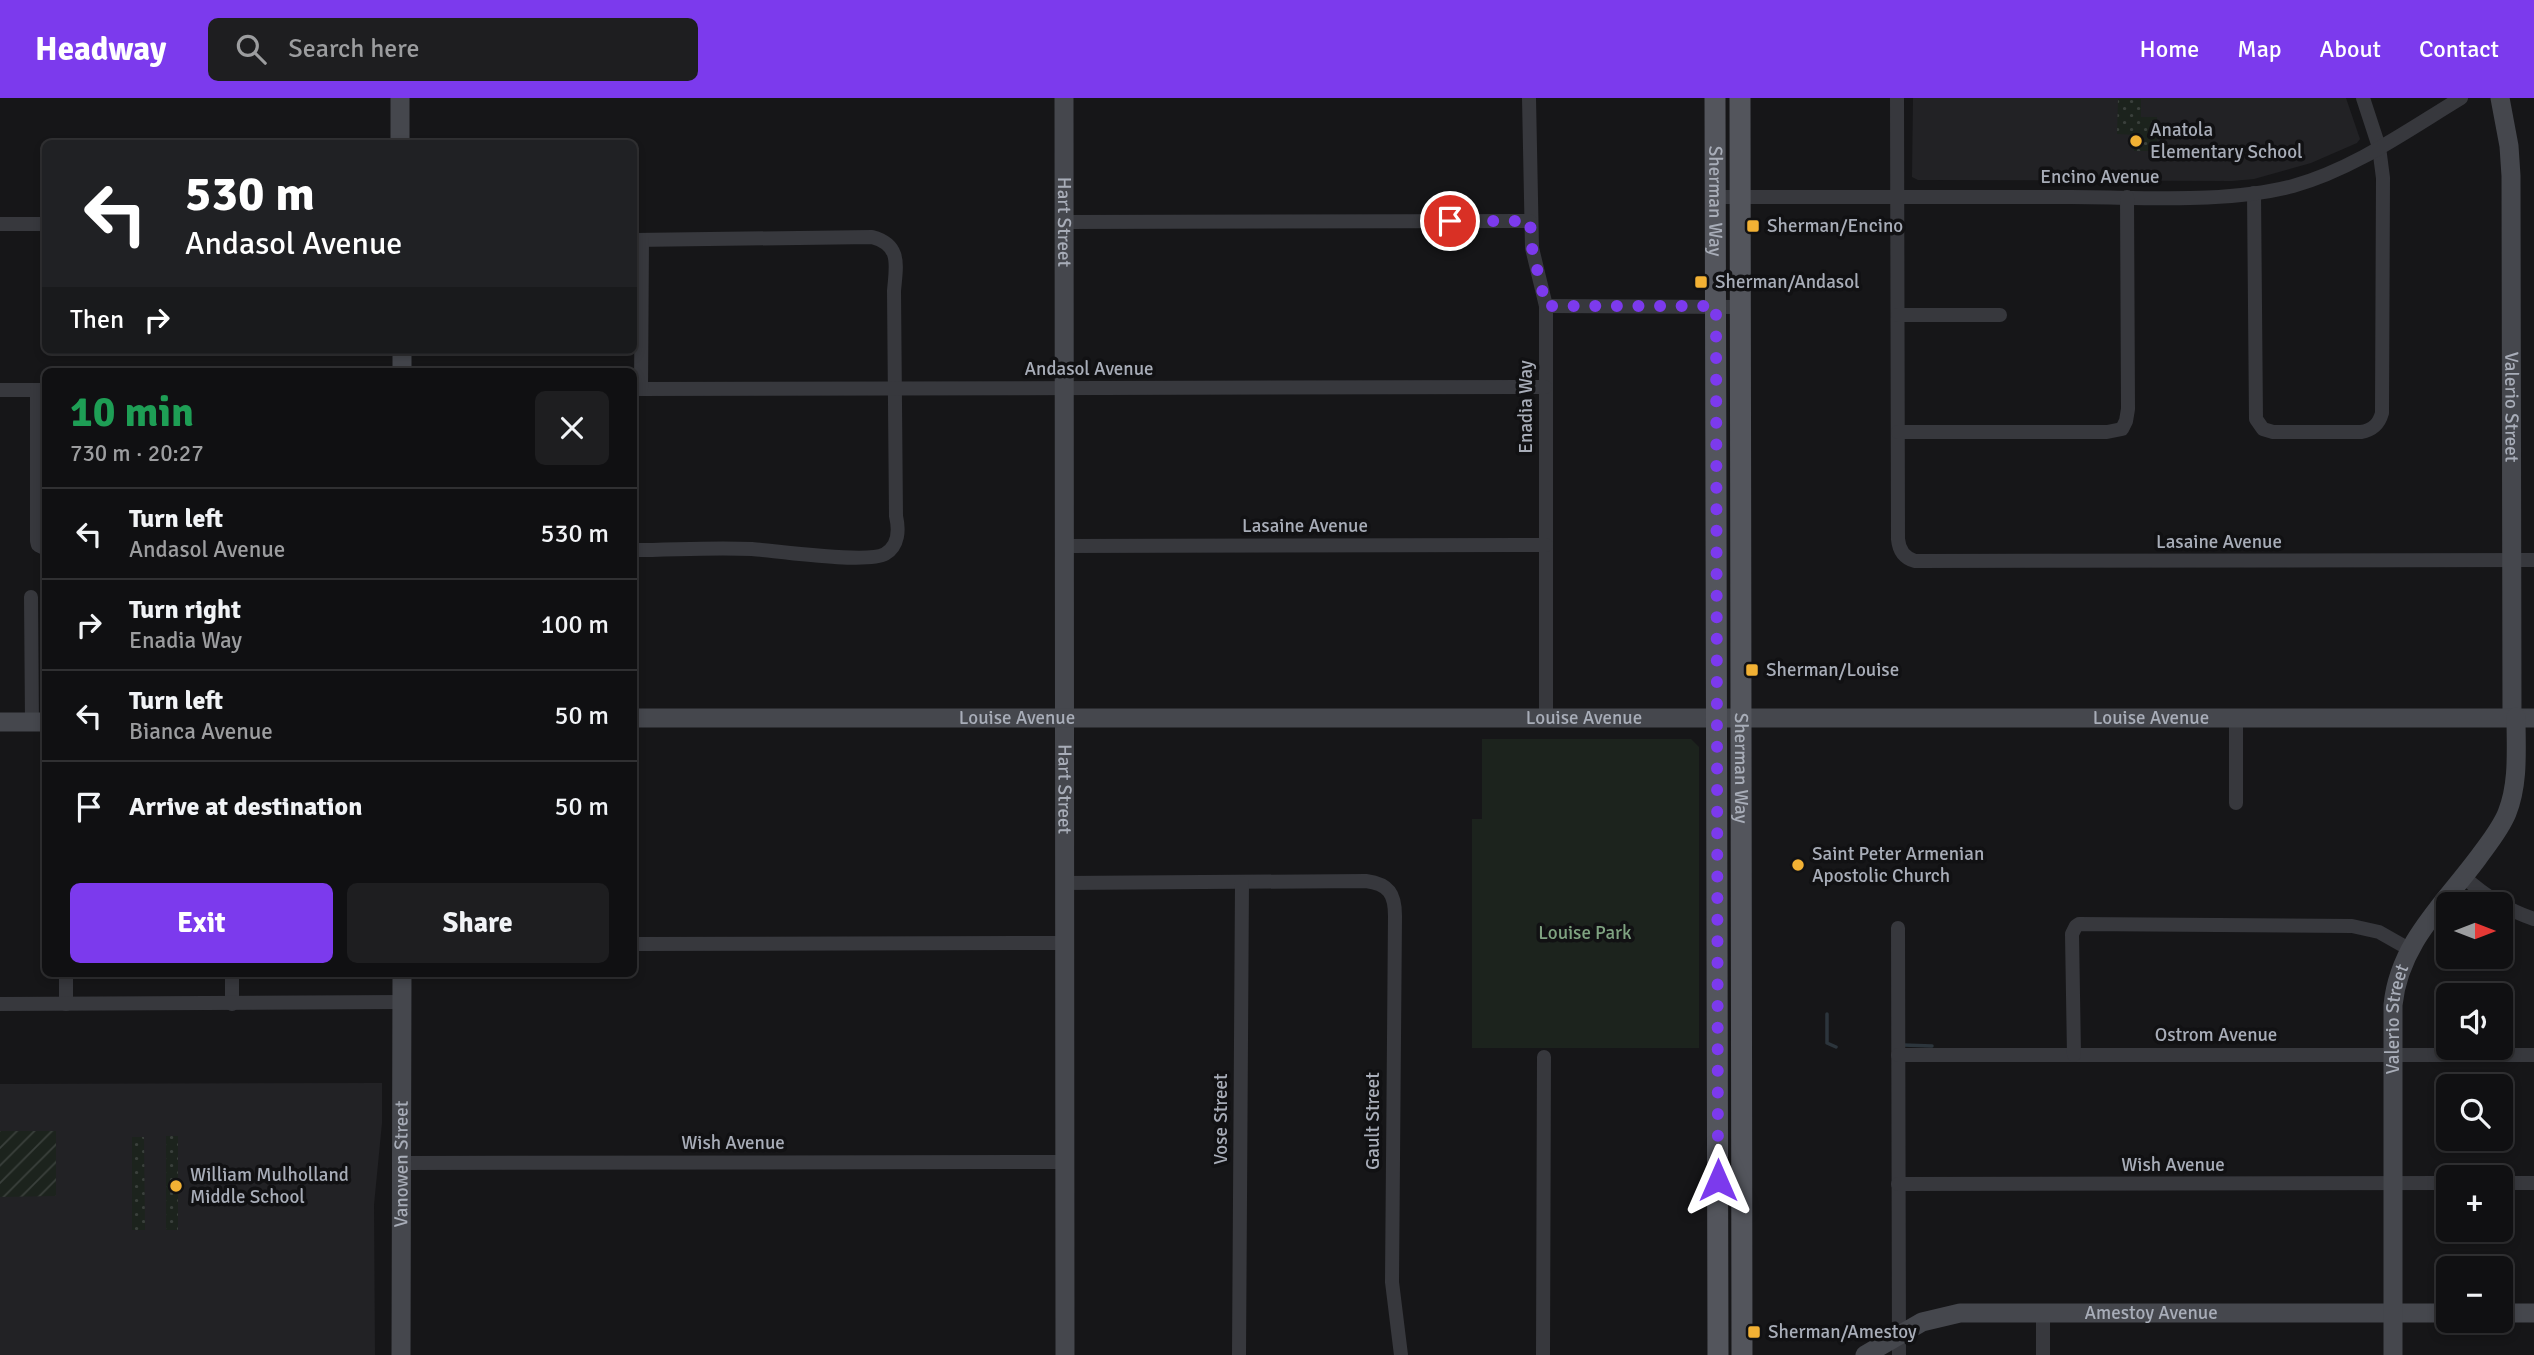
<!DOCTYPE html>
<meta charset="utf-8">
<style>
body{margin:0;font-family:Signika,sans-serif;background:#1e1e20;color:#f1f3f6;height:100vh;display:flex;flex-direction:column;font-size:26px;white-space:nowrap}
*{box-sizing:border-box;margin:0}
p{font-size:23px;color:#9c9d9f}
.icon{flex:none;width:38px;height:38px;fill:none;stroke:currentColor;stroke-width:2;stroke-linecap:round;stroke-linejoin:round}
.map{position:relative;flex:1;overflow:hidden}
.details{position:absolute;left:42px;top:270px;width:595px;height:609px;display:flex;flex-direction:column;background:#101012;border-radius:10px;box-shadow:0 4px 10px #0003,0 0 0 2px #303032}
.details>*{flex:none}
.guide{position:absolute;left:42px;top:42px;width:595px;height:214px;border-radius:10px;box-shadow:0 4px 10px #0003,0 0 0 2px #303032;background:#202124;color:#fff;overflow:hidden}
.needle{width:46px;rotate:90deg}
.fabs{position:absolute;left:2436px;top:794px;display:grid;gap:14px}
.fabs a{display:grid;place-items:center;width:77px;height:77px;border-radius:10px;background:#101012;box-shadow:0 4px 10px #0003,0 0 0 2px #303032;font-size:35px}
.pin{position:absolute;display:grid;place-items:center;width:60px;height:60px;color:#fff;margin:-30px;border:4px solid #fff;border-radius:50%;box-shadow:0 2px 7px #0007}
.me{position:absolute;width:77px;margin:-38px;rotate:0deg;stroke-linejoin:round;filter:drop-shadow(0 0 5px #0008)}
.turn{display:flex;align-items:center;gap:24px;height:147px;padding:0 28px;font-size:32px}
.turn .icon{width:91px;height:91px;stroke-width:2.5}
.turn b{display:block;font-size:49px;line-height:60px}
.then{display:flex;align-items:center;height:66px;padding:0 28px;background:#0003;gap:14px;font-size:26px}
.round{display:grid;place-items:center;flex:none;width:74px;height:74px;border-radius:10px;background:#1e1e20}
.summary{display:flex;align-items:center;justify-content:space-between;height:119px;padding:0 28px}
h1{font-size:42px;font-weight:700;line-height:52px;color:#1e9e55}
.action{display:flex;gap:14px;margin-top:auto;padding:14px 28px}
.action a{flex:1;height:80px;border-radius:10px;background:#7c3aed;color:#fff;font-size:28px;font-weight:700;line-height:80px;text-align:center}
.action a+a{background:#1e1e20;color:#f1f3f6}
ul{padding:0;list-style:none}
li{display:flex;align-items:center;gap:21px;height:91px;padding:0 28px;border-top:2px solid #303032}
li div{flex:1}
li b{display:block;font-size:26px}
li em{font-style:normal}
header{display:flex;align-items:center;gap:42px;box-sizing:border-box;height:98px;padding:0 35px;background:#7c3aed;color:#fff}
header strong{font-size:33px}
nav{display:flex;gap:38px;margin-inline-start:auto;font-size:24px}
.search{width:490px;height:63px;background:#1e1e20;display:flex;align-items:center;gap:18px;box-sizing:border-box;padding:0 24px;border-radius:10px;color:#9c9d9f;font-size:26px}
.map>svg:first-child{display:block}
.built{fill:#222225}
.grass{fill:url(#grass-dots)}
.park{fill:#1c231d}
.garden{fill:url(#garden-furrows)}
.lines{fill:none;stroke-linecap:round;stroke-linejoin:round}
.stream{stroke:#2c353c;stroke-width:3.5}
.street{stroke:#37383d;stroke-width:14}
.secondary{stroke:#45474d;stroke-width:19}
.primary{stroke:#53555c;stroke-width:21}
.route{stroke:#7c3aed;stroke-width:12;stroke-dasharray:0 21.6}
.poi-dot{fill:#f2b134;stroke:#111113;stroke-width:2.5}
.labels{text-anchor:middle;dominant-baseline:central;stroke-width:7;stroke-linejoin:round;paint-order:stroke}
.poi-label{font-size:19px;fill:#a8adb8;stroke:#111113;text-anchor:start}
.street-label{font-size:19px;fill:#a8adb8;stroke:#111113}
.park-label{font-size:19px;fill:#7fa381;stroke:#111113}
</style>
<header>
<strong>Headway</strong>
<div class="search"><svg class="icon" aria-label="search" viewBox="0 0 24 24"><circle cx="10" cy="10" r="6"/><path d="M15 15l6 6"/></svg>Search here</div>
<nav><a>Home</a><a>Map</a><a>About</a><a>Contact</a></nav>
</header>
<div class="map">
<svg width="2534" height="1257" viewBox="0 0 2534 1257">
<defs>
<pattern id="grass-dots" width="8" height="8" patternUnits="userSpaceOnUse" patternTransform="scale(1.75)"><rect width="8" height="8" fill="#1c231d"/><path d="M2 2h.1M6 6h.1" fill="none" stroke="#3a403c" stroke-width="1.8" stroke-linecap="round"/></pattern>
<pattern id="garden-furrows" width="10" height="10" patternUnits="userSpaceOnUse" patternTransform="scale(1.75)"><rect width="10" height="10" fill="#1c231d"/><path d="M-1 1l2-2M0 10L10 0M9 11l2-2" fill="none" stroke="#3a403c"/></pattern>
</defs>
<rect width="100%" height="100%" fill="#161618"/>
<g class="built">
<path d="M 1913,0 L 2346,0 L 2360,41 L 2357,45 L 2311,65 L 2254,81 L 2232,83 L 1918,82 L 1912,79 Z"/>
<path d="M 382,985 L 382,1025 L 374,1107 L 375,1257 L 0,1257 L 0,986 Z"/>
</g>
<g class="grass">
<path d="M 2118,1 L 2141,1 L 2141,19 L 2157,19 L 2157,53 L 2134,53 L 2134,37 L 2117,36 Z"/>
<rect x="166" y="1038" width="12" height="94"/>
<path d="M 132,1039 L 144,1039 L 145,1132 L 132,1132 Z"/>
</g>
<path class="park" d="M 1482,641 L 1691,641 L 1699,649 L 1699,950 L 1472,950 L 1472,721 L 1482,721 Z"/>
<path class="garden" d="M 0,1033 L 56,1033 L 56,1098 L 0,1099 Z"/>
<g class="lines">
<g class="stream">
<path d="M 1827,916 L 1827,945 L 1836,949"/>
<path d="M 1903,947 L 1932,948"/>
</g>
<g class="street">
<path d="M 1529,0 L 1532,150 L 1546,208 L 1546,621"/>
<path d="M 1897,0 L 1898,441 C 1899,452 1904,460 1915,463 L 2534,462"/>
<path d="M 2254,95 L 2256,321 L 2263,331 L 2273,334 L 2361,334 C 2373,332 2379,326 2382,315 L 2383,80 L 2379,49 L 2363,0"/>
<path d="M 1716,99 C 1835,98 1953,99 2071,99 C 2141,99 2225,106 2293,88 C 2354,71 2408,32 2461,0"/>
<path d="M 1064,124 L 1530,123"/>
<path d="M 0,126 L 46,126"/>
<path d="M 634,142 L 872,139 C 902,147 896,168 894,193 L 896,418 C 899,431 899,448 885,456 C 867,466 777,453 752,451 C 712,449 673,452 634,452"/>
<path d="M 1546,208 L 1740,209"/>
<path d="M 1898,217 L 2000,217"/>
<path d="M 634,291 L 1545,289"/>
<path d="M 641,291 L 642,142"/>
<path d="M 0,292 L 44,292"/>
<path d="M 37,292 L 37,443 L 38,447 L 46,451"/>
<path d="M 1898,334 L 2107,334 L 2122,331 L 2126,323 L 2128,311 L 2127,99"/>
<path d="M 1064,448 L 1546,447"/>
<path d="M 31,499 L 32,624"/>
<path d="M 2236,705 L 2236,619"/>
<path d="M 2464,779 C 2485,798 2507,812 2534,821"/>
<path d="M 1064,785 L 1366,783 C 1389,786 1395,796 1395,818 L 1392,1184 L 1401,1257"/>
<path d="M 1898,830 L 1899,1257"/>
<path d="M 634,846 L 1063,845"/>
<path d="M 66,875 L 66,906"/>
<path d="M 232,875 L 232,906"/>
<path d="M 0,906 L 402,904"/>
<path d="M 1898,957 L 2534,957"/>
<path d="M 2074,957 L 2072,836 L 2076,828 L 2079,826 L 2352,828 L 2379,834 L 2409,851"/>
<path d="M 402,1065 L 1064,1064"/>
<path d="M 2501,1085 L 2534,1085"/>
<path d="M 1898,1086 L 2448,1085"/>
<path d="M 2043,1215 L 2043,1257"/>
<path d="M 1239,1257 L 1242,785"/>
<path d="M 1543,1257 L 1544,959"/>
</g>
<g class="secondary">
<path d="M 400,0 L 400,46"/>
<path id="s1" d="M 1064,0 L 1065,1257"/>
<path id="s2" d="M 2500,0 L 2509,48 L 2511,78 L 2512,619"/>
<path d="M 402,252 L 402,273"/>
<path id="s3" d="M 634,620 L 2534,620"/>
<path d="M 0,624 L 46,624"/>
<path d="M 2501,1215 L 2534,1215"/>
<path id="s4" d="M 401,1257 L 402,875"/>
<path id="s5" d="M 1865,1257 L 1922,1224 L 1960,1215 L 2448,1215"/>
<path id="s6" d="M 2393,1257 L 2393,907 C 2399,846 2443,807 2478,760 C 2488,746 2500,732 2507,715 C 2519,685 2516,651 2516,619"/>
</g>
<g class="primary">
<path id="s7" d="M 1715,0 L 1718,1257"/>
<path id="s8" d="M 1740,0 L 1742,1257"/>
</g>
</g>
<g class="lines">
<path class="route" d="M 1450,123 L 1530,123 L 1532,150 L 1546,208 L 1716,208 L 1718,1082"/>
</g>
<g class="poi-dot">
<circle cx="2136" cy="43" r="7"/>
<rect x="1746" y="121" width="14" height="14" rx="3.5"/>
<rect x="1694" y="177" width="14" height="14" rx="3.5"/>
<rect x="1745" y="565" width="14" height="14" rx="3.5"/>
<circle cx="1798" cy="767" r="7"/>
<circle cx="176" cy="1088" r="7"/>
<rect x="1747" y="1227" width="14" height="14" rx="3.5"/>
</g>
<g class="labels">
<g class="poi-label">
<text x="2150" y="32">Anatola<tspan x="2150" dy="22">Elementary School</tspan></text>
<text x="1767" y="128">Sherman/Encino</text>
<text x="1715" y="184">Sherman/Andasol</text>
<text x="1766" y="572">Sherman/Louise</text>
<text x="1812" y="756">Saint Peter Armenian<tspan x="1812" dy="22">Apostolic Church</tspan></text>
<text x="190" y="1077">William Mulholland<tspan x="190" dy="22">Middle School</tspan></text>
<text x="1768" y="1234">Sherman/Amestoy</text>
</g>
<g class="street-label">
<text x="2100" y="79">Encino Avenue</text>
<text stroke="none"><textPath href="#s7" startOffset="103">Sherman Way</textPath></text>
<text stroke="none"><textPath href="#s1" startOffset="124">Hart Street</textPath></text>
<text x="1089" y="271">Andasol Avenue</text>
<text transform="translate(1526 309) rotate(-90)">Enadia Way</text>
<text stroke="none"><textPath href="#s2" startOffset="310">Valerio Street</textPath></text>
<text x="1305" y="428">Lasaine Avenue</text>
<text x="2219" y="444">Lasaine Avenue</text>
<text stroke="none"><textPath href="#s3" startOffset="383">Louise Avenue</textPath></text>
<text stroke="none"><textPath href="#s3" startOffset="1517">Louise Avenue</textPath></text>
<text stroke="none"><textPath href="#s3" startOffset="950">Louise Avenue</textPath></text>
<text stroke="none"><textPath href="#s8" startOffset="670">Sherman Way</textPath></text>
<text stroke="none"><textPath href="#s1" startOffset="691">Hart Street</textPath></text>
<text stroke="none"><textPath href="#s6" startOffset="336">Valerio Street</textPath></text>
<text x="2216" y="937">Ostrom Avenue</text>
<text transform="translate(1221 1021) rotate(-90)">Vose Street</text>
<text transform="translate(1373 1023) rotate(-90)">Gault Street</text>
<text x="733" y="1045">Wish Avenue</text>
<text stroke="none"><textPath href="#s4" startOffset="191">Vanowen Street</textPath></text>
<text x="2173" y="1067">Wish Avenue</text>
<text stroke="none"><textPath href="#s5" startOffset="296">Amestoy Avenue</textPath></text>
</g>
<g class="park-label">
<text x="1585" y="835">Louise Park</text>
</g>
</g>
</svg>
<div class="fabs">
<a><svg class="needle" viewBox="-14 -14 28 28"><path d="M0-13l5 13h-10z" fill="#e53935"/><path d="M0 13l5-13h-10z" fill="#9c9d9f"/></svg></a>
<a><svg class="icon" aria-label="sound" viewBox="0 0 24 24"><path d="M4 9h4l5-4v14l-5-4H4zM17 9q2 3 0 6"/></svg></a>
<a><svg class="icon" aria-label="search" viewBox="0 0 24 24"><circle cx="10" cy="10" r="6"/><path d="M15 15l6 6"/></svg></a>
<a>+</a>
<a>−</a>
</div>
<div class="pin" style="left:1450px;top:123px;background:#d93025"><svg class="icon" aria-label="arrive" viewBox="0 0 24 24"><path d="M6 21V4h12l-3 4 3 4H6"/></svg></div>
<svg class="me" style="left:1718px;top:1082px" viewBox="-20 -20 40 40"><path d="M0-17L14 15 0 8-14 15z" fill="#7c3aed" stroke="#fff" stroke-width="4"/></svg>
<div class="guide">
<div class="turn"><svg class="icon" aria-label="left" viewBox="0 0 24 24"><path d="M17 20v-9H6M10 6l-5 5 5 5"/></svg><div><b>530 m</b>Andasol Avenue</div></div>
<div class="then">Then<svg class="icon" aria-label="right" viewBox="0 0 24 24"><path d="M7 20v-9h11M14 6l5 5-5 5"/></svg></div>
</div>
<section class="details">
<div class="summary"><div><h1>10 min</h1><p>730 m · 20:27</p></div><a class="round"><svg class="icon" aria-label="close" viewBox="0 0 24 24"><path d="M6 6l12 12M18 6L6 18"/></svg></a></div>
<ul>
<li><svg class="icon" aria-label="left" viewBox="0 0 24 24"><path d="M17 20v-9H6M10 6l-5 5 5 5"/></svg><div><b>Turn left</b><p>Andasol Avenue</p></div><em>530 m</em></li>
<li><svg class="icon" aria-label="right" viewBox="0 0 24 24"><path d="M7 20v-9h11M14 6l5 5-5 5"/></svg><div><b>Turn right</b><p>Enadia Way</p></div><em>100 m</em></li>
<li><svg class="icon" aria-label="left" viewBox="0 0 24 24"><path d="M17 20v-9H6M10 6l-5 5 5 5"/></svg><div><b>Turn left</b><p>Bianca Avenue</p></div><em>50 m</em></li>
<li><svg class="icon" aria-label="arrive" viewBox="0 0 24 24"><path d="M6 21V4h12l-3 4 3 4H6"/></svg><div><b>Arrive at destination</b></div><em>50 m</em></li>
</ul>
<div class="action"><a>Exit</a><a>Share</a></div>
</section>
</div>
